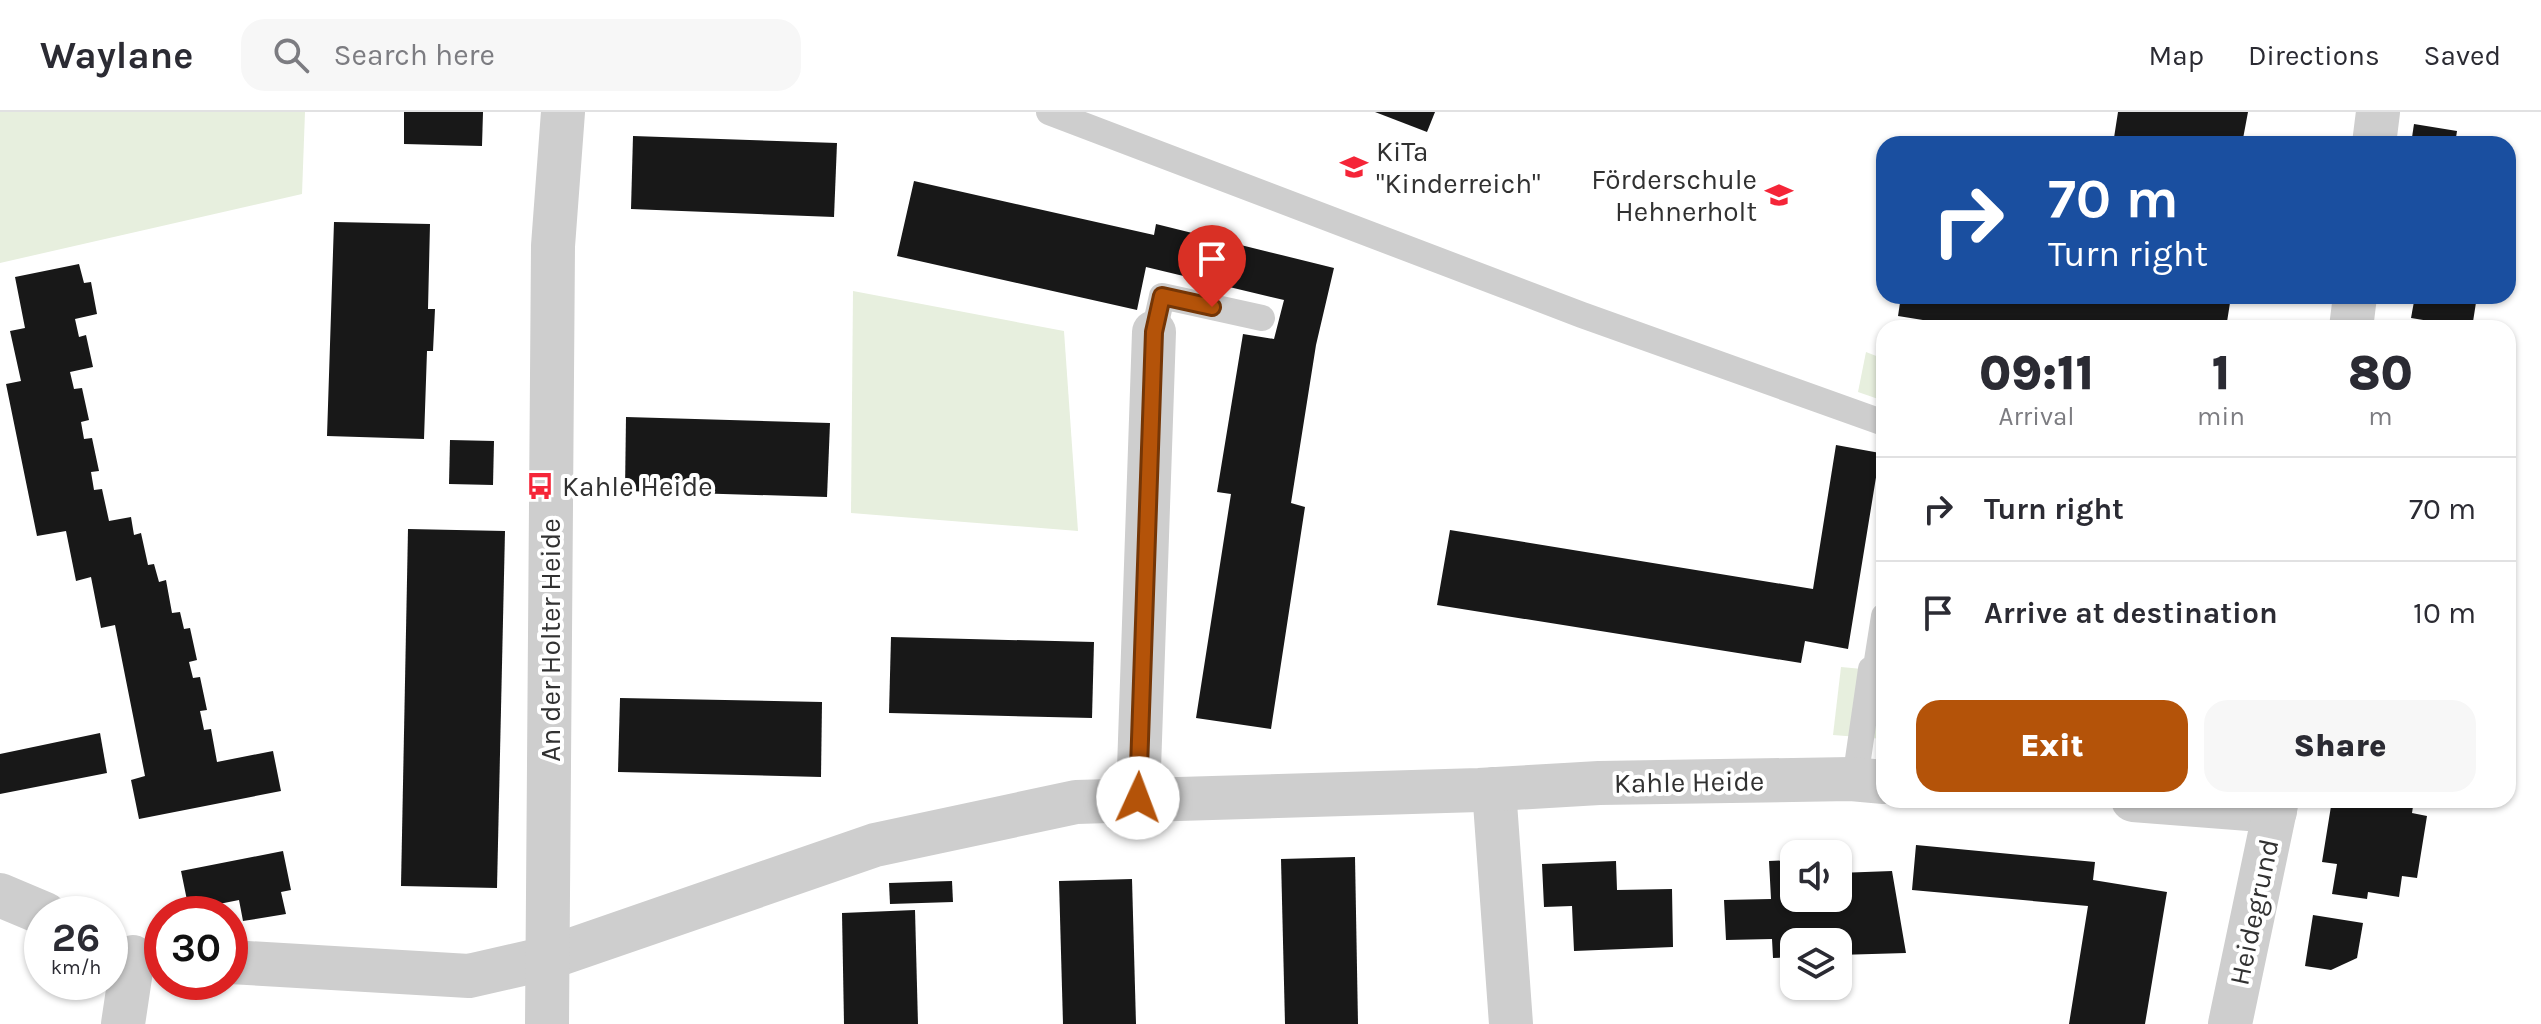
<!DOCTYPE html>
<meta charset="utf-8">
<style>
body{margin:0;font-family:Karla,sans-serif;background:#f7f7f7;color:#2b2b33;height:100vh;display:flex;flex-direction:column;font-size:30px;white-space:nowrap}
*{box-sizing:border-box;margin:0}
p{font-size:26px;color:#7c7c81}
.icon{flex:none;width:44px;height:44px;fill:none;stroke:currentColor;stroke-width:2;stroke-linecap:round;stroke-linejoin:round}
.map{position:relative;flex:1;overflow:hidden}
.sheet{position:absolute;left:1876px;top:208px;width:640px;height:488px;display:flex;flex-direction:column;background:#fff;border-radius:24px;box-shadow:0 2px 6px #0004}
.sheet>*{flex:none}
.guide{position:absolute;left:1876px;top:24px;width:640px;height:168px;border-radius:24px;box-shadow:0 2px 6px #0004;background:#1a4fa0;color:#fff;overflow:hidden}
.buttons{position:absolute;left:1780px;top:728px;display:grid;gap:16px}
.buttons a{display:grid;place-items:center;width:72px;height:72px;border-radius:16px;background:#fff;box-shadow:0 2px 6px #0004;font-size:40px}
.speed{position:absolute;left:24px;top:784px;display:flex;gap:16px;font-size:40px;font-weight:700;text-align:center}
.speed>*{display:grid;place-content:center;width:104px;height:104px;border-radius:50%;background:#fff;box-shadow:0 2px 6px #0004;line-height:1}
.speed small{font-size:20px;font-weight:400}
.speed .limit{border:12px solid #d22;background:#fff;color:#111}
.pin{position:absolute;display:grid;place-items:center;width:68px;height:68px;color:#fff;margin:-82px -34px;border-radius:50% 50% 50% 0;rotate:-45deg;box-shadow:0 0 8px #0007}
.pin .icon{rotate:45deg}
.me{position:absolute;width:88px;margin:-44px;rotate:2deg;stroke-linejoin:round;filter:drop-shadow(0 0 6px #0008)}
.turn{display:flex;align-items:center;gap:28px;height:168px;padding:0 40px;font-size:36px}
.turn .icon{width:104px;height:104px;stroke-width:2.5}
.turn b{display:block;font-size:56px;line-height:68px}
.eta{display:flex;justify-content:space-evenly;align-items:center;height:136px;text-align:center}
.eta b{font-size:48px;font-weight:800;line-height:56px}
.primary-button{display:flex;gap:16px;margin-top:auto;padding:16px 40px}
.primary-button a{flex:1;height:92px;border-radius:24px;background:#b45309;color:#fff;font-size:32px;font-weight:800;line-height:92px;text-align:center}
.primary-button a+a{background:#f7f7f7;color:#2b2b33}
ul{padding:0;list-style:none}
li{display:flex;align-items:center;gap:24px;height:104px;padding:0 40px;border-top:2px solid #e1e1e2}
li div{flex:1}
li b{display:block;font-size:30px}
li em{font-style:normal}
header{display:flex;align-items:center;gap:48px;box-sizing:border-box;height:112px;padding:0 40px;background:#fff;border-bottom:2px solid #e1e1e2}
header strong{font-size:38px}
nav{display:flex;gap:44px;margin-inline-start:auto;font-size:28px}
.search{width:560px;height:72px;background:#f7f7f7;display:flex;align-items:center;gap:20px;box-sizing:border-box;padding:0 28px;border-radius:24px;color:#7c7c81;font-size:30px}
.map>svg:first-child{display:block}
.green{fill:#e7efde}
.building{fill:#181818}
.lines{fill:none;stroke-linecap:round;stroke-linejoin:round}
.lane{stroke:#cecece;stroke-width:26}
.street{stroke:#cecece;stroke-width:44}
.route-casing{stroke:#753606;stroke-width:20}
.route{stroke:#b45309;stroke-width:14}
.labels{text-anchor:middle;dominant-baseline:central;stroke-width:8;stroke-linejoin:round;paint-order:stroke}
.poi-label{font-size:28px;fill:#313131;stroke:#fff;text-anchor:start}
.street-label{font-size:28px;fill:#313131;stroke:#fff}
</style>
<header>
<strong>Waylane</strong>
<div class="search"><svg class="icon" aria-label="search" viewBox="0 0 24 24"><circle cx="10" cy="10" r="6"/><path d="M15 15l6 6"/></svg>Search here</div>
<nav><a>Map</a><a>Directions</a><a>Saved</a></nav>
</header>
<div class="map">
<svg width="2541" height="912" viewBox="0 0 2541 912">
<rect width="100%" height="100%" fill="#fff"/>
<g class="green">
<path d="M 0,0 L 305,0 L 302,82 L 0,151 Z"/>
<path d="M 853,179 L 1064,219 L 1078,419 L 851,401 Z"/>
<path d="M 1866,240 L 1884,247 L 1884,289 L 1858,280 Z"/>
<path d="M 1841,555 L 1884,559 L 1884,627 L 1833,623 Z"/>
</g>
<g class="building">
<path d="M 404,0 L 483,0 L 482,34 L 404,32 Z"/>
<path d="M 1375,0 L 1435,0 L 1427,20 Z"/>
<path d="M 2118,0 L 2248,0 L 2242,32 L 2113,32 Z"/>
<path d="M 2414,12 L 2457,19 L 2455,32 L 2411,32 Z"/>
<path d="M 633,24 L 837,31 L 834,105 L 631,97 Z"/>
<path d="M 914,69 L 1154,123 L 1156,112 L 1334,156 L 1316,233 L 1291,391 L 1305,395 L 1271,617 L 1196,606 L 1231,382 L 1217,380 L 1243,222 L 1274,227 L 1284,188 L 1146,155 L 1137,198 L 897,144 Z"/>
<path d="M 334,110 L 430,112 L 428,197 L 435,197 L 433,239 L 427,239 L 424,327 L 327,324 Z"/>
<path d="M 79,152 L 84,171 L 91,170 L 97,202 L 75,207 L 79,225 L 86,223 L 93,255 L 70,260 L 74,277 L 82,276 L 89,308 L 81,310 L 84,327 L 92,326 L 99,359 L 91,360 L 94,378 L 102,377 L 109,409 L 131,405 L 134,423 L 141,421 L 148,453 L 154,452 L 159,470 L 166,468 L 172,501 L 180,500 L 184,517 L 190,516 L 197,548 L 189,550 L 193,566 L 200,565 L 207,598 L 200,599 L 204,618 L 211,617 L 217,650 L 273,639 L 281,679 L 139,707 L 131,668 L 145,664 L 115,513 L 101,516 L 91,465 L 76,469 L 66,419 L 37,424 L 6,272 L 21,269 L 10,219 L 25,216 L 15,165 Z"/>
<path d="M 1901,184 L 2213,184 L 2213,187 L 2230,191 L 2226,216 L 1959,216 L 1960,214 L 1898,204 Z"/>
<path d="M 2415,184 L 2477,184 L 2472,216 L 2411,206 Z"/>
<path d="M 2508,233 L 2515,234 L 2510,265 L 2508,265 Z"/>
<path d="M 626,305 L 830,311 L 827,385 L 625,379 Z"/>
<path d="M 450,328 L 494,329 L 493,373 L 449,372 Z"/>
<path d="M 1836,333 L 1880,341 L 1848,537 L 1805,529 L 1801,551 L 1437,493 L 1450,418 L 1813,477 Z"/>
<path d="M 408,417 L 505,419 L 497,776 L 401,774 Z"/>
<path d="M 891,525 L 1094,530 L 1092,606 L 889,601 Z"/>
<path d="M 620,586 L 822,590 L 821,665 L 618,660 Z"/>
<path d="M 100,621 L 107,661 L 0,682 L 0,642 Z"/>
<path d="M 2332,688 L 2414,688 L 2412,701 L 2427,704 L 2417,766 L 2402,764 L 2399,785 L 2368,780 L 2367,787 L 2332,782 L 2337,752 L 2322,750 Z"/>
<path d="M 1916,733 L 2095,750 L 2093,768 L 2167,780 L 2145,912 L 2069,912 L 2088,794 L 1912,778 Z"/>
<path d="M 283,739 L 291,778 L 281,780 L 286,802 L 243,809 L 239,788 L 189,798 L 181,759 Z"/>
<path d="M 1355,745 L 1358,912 L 1285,912 L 1281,747 Z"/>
<path d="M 1794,748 L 1794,786 L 1838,786 L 1838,761 L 1892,759 L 1906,841 L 1838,843 L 1838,830 L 1794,830 L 1794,845 L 1773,846 L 1772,827 L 1726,828 L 1724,788 L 1771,787 L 1769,749 Z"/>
<path d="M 1616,749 L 1617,778 L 1672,777 L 1673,835 L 1574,839 L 1572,794 L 1544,795 L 1542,752 Z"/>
<path d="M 1132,767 L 1136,912 L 1063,912 L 1059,769 Z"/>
<path d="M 952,769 L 953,790 L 890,792 L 889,771 Z"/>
<path d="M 915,798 L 918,912 L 844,912 L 842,801 Z"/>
<path d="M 2313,803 L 2363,811 L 2357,846 L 2331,858 L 2305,854 Z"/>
</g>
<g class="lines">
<g class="lane">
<path d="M 1049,0 L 1582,203 L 1884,311"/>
<path d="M 1154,220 L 1162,184 L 1262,206"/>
<path d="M 1855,668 L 1871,557 L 1876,555 L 1884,504"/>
</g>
<g class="street">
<path d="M 2374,32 L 2378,0"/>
<path d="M 2351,216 L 2355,184"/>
<path d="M 1494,677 L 1511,912"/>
<path d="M 1138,686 L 1154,220"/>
<path d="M 2133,688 L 2275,699"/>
<path d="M 0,783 L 45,802"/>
<path d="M 230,850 L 469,864 L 548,846 L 875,733 L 1076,690 L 1479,678 L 1599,671 L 1851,667 L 1884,670"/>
<path d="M 123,912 L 133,845"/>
<path d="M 547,912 L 553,134 L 563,0"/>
<path d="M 2230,912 L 2277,688"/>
</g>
</g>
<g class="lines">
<g class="route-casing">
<path id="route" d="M 1138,686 L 1154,220 L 1162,184 L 1212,195"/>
</g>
<use href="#route" class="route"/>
</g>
<defs>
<g id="school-bare" transform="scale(2.16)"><path d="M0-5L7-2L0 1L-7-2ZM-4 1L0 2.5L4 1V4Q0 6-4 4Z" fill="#f52538" stroke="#fff" stroke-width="2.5" paint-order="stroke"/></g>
<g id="bus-bare" transform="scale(2.16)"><path d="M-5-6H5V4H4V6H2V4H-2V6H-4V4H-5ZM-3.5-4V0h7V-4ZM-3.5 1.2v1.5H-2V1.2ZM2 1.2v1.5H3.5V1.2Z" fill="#f52538" stroke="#fff" stroke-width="2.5" paint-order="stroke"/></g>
</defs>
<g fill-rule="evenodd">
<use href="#school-bare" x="1354" y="55"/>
<use href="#school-bare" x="1779" y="83"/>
<use href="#bus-bare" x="540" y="374"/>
</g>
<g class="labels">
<g class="poi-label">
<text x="1376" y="39">KiTa<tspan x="1376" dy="32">"Kinderreich"</tspan></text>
<text x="1757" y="67" text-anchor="end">Förderschule<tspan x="1757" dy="32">Hehnerholt</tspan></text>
<text x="562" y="374">Kahle Heide</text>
</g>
<g class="street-label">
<text transform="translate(550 528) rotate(-90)">An der Holter Heide</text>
<text transform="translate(1689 670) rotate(-1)">Kahle Heide</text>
<text transform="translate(2254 800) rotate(-78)">Heidegrund</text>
</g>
</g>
</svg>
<div class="buttons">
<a><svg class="icon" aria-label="sound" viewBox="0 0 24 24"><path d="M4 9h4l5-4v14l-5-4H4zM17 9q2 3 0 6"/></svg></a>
<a><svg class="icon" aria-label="layers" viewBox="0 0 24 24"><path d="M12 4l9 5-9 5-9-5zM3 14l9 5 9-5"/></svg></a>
</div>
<div class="speed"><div>26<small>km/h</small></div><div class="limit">30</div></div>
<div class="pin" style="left:1212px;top:195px;background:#d93025"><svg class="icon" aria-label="arrive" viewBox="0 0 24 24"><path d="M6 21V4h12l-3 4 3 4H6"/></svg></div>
<svg class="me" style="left:1138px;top:686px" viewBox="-20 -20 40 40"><circle r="19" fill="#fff"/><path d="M0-13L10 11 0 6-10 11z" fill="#b45309"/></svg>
<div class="guide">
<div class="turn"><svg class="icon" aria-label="right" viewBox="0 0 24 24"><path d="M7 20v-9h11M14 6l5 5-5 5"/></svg><div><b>70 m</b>Turn right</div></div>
</div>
<section class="sheet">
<div class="eta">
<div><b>09:11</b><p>Arrival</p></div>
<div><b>1</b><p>min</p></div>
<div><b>80</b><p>m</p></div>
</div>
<ul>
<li><svg class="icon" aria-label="right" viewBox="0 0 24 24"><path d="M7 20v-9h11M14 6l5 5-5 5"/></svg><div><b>Turn right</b></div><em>70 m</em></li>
<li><svg class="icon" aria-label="arrive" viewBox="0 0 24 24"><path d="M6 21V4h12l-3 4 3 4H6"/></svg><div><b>Arrive at destination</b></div><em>10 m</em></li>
</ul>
<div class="primary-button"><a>Exit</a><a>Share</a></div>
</section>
</div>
